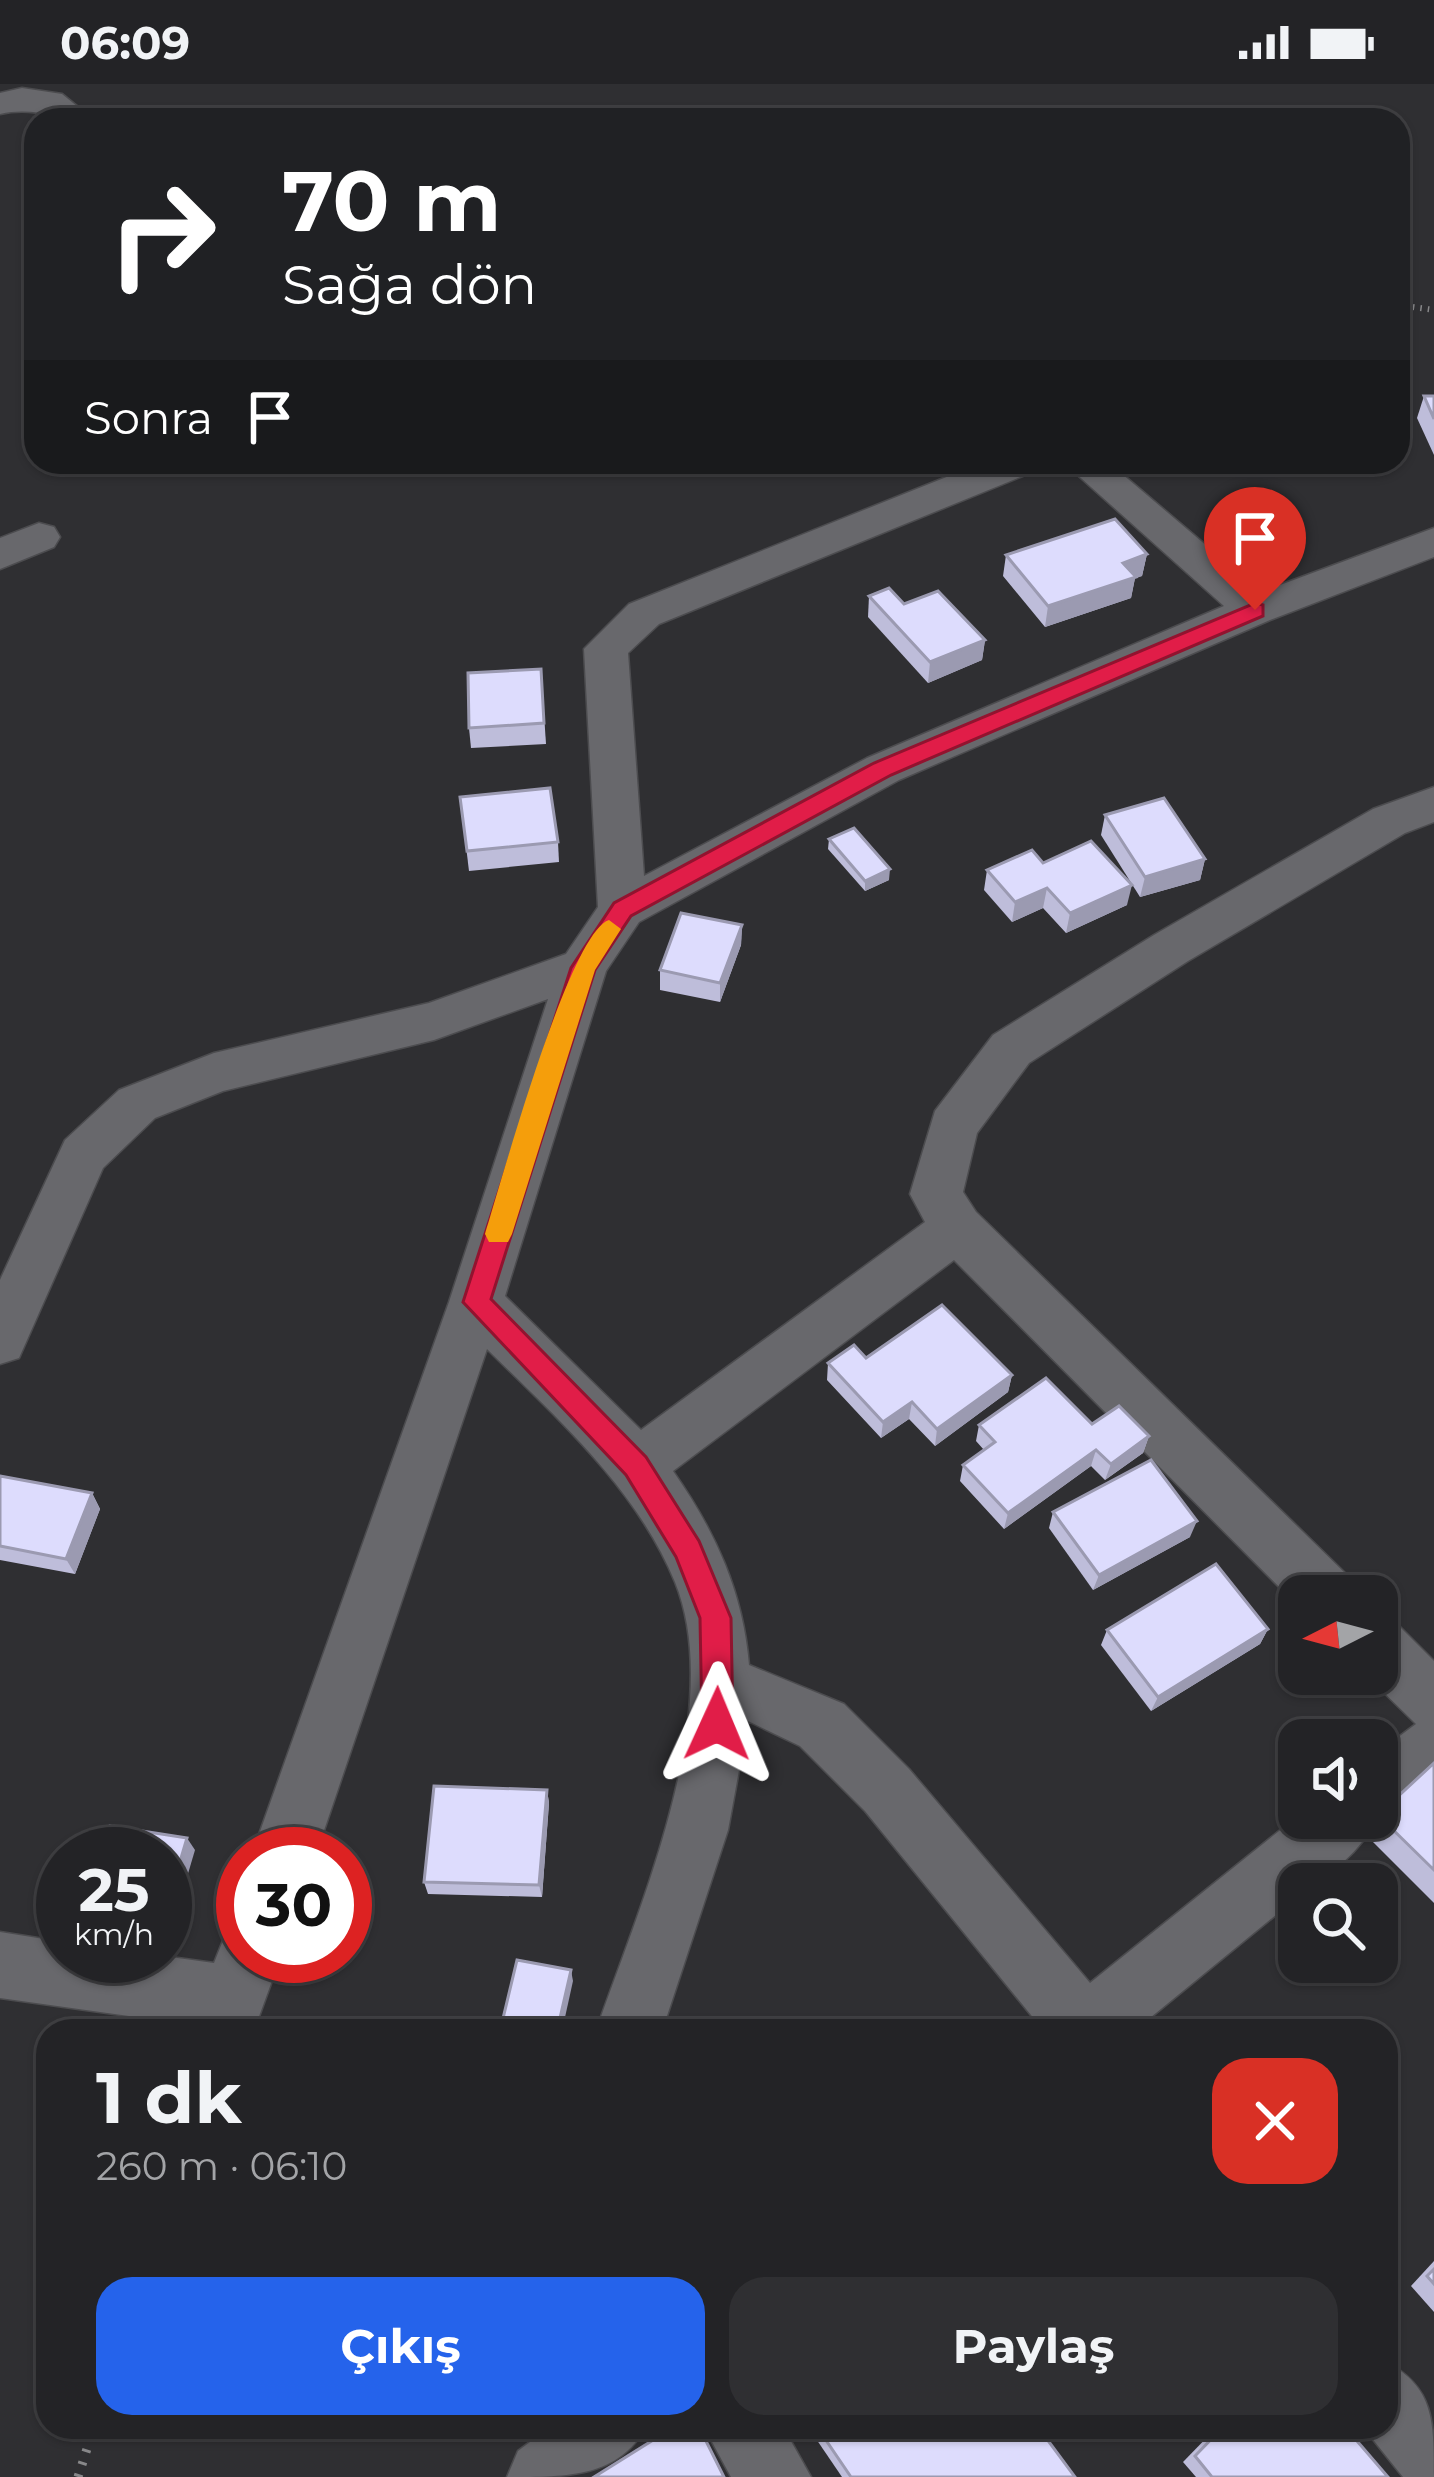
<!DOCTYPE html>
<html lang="tr">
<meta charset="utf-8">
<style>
body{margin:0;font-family:Montserrat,sans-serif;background:#2f2f32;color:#f1f3f6;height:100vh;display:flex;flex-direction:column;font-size:45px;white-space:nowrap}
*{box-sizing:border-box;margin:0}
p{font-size:39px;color:#a3a4a7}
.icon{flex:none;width:66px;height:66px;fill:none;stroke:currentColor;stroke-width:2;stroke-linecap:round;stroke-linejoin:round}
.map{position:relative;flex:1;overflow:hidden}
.details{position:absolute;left:36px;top:1935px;width:1362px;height:420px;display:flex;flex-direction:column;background:#232326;border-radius:36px;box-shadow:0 3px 9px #0004,0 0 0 3px #404043}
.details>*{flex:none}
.banner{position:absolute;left:24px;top:24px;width:1386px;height:366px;border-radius:36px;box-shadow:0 3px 9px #0004,0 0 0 3px #404043;background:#202124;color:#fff;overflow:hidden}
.needle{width:78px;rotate:264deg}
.buttons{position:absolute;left:1278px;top:1491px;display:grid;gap:24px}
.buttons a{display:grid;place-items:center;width:120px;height:120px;border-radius:24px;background:#232326;box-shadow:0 3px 9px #0004,0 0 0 3px #404043;font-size:60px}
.speed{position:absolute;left:36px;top:1743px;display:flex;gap:24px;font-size:60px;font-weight:700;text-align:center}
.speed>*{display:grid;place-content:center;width:156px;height:156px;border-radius:50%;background:#232326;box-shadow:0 3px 9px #0004,0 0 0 3px #404043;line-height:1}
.speed small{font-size:30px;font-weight:400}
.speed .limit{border:18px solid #d22;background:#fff;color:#111}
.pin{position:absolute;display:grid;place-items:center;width:102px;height:102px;color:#fff;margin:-123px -51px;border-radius:50% 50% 50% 0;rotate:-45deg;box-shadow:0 0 12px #0007}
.pin .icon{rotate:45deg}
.me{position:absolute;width:132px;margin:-66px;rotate:1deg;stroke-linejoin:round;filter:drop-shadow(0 0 9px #0008)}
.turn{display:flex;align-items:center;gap:42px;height:252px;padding:0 60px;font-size:54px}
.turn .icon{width:156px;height:156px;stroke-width:2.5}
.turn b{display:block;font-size:84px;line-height:102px}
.then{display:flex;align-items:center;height:114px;padding:0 60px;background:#0003;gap:24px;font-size:45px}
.round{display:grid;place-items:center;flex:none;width:126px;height:126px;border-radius:36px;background:#2f2f32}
.head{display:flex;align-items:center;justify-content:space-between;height:204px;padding:0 60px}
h1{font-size:72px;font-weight:700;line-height:90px}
.primary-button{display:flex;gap:24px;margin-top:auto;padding:24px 60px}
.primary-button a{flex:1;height:138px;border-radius:36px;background:#2563eb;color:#fff;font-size:48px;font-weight:700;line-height:138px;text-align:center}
.primary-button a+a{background:#2f2f32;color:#f1f3f6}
.status{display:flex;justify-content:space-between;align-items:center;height:84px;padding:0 60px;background:#232326;direction:ltr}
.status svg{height:33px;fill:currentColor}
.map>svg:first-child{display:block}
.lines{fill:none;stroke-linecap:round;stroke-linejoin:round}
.street-casing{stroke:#4c4c4f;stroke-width:3}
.path-far1{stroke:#88888a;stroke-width:6;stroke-dasharray:1.5 6;stroke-linecap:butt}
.path{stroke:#88888a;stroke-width:9;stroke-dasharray:3 10;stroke-linecap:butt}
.street{fill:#68686c;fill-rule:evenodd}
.wall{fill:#bebdda}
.shaded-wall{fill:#9b9ab1}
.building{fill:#dddcfd;stroke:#9b9ab1;stroke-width:3}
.route{fill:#e11d48;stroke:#92132f;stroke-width:3}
.slow{fill:#f59e0b}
</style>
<div class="status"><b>06:09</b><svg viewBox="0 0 49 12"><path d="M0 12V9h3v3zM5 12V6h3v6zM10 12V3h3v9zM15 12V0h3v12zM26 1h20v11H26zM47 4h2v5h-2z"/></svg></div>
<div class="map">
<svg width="1434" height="2393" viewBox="0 0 1434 2393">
<rect width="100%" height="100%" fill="#2f2f32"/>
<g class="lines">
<g class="street-casing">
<g id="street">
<path d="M 22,4 L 62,10 L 94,36 C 58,36 35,22 0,30 L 0,9 Z"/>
<path d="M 984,378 L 1041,378 L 1035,387 L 659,540 L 628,569 L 644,792 L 867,674 L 1224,522 L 1063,378 L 1108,378 L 1261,508 L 1434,444 L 1434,473 L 1270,536 L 899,696 L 639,838 L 606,887 L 505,1212 L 641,1346 L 925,1138 L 910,1110 L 935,1027 L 993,951 L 1154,851 L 1373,725 L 1434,703 L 1434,738 L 1405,749 L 1188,877 L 1029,979 L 977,1049 L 963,1108 L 976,1128 L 1349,1493 L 1358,1512 L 1299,1512 L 1299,1523 L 954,1176 L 673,1387 C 715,1447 743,1508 749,1581 L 844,1620 L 909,1685 L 1090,1899 L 1299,1731 L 1377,1734 L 1377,1669 L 1416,1640 L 1365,1590 L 1377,1590 L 1377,1533 L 1398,1541 L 1434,1577 L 1434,1701 L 1399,1729 L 1375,1737 C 1364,1762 1327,1800 1299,1800 L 1299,1812 L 1134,1947 L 1044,1947 L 865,1727 L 800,1662 L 748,1637 L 728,1746 L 662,1947 L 596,1947 C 639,1823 727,1626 675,1498 C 637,1405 557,1334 487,1265 L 316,1770 L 252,1770 L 449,1218 L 548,915 L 434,956 L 223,1007 L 155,1034 L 103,1084 L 19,1274 L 0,1280 L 0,1196 L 65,1056 L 119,1006 L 214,969 L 429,919 L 566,870 L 598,823 L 584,565 L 629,520 Z"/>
<path d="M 39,439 L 54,443 L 60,453 L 54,463 L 0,485 L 0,454 Z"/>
<path d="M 243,1842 L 243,1872 L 281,1872 L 257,1938 L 236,1947 L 0,1914 L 0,1848 L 63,1858 L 63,1872 L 163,1872 L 214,1879 L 226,1849 Z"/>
<path d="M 1386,2278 C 1434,2303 1434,2337 1434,2393 L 1403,2393 L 1363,2343 L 1386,2343 Z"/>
<path d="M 550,2343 L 646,2343 C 618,2393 569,2393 507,2393 L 518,2367 Z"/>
<path d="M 704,2343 L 783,2343 L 811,2393 L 731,2393 Z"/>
</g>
</g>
<path class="path-far1" d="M 1398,221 L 1434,226"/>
<path class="path" d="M 78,2393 L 94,2343"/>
<use href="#street" class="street"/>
</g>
<g class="wall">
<path d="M 1424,312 L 1434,312 L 1434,371 L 1417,334 Z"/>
<path d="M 882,378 L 914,378 L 894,388 Z"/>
<path d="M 1147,470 L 1142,492 L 1135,494 L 1131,514 L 1045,543 L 1003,492 L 1006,471 Z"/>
<path d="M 869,512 L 904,520 L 985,556 L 982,576 L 928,599 L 868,533 Z"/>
<path d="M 541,585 L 546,660 L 471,664 L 469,644 Z"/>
<path d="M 460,713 L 558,758 L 559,778 L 469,787 Z"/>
<path d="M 1105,731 L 1205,775 L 1200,796 L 1140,813 L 1101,751 Z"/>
<path d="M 829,755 L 889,796 L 865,807 L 828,765 Z"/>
<path d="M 1043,779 L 1127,821 L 1066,849 L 1043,824 L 1012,838 L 984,806 L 987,786 Z"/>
<path d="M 742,841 L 741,861 L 720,918 L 660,906 L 660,886 Z"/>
<path d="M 866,1274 L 1012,1291 L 1008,1308 L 935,1362 L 909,1335 L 881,1354 L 827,1296 L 828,1279 Z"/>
<path d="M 1092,1340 L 1149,1352 L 1143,1369 L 1105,1396 L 1091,1382 L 1004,1445 L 960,1397 L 963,1381 L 984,1366 L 976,1357 L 979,1341 Z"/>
<path d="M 0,1392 L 92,1409 L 100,1425 L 75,1490 L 0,1476 Z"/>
<path d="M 1053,1428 L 1190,1453 L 1093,1506 L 1049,1444 Z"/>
<path d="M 1268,1545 L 1260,1560 L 1151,1627 L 1101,1561 L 1107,1546 Z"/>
<path d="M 1434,1679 L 1434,1819 L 1364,1749 L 1378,1731 Z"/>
<path d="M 547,1706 L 549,1719 L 542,1813 L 428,1810 L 424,1798 Z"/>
<path d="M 1434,2177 L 1434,2228 L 1411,2202 Z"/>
<path d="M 808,2343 L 1038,2343 L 1075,2393 L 842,2393 Z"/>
<path d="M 1217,2343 L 1345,2343 L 1388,2393 L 1196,2393 L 1183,2378 Z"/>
</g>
<g class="shaded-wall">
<path d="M 787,378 L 823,378 L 786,387 Z"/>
<path d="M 895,378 L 914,378 L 894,388 Z"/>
<path d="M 1147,470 L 1142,492 L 1135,494 L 1131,514 L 1045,543 L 1048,522 L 1123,479 Z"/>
<path d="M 985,556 L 982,576 L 928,599 L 930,578 Z"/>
<path d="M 1205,775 L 1200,796 L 1140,813 L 1145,793 Z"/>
<path d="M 890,785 L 889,796 L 865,807 L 865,797 Z"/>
<path d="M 1132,801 L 1127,821 L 1066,849 L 1070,829 Z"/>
<path d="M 1047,804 L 1043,824 L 1012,838 L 1015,818 Z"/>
<path d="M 742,841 L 741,861 L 720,918 L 720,899 Z"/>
<path d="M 1012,1291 L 1008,1308 L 935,1362 L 937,1345 Z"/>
<path d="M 912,1318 L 909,1335 L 881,1354 L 883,1338 Z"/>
<path d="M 1149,1352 L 1143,1369 L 1105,1396 L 1111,1380 Z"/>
<path d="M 1096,1366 L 1091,1382 L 1004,1445 L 1008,1429 Z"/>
<path d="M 92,1409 L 100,1425 L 75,1490 L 66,1475 Z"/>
<path d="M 1197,1437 L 1190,1453 L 1093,1506 L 1099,1491 Z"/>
<path d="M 1268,1545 L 1260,1560 L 1151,1627 L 1158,1613 Z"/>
<path d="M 547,1706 L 549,1719 L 542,1813 L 539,1801 Z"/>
<path d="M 187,1754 L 195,1766 L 166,1864 L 165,1828 Z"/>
<path d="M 571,1886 L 573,1897 L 562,1947 L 557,1947 Z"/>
</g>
<g class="building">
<path d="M 1424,312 L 1434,312 L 1434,335 Z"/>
<path d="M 1115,435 L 1147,470 L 1123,479 L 1136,493 L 1048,522 L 1006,471 Z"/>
<path d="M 889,504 L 904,520 L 938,507 L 985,556 L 930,578 L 869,512 Z"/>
<path d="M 541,585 L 544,639 L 469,644 L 468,589 Z"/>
<path d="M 550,704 L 558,758 L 467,767 L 460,713 Z"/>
<path d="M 1164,714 L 1205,775 L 1145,793 L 1105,731 Z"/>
<path d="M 854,744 L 890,785 L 865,797 L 829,755 Z"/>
<path d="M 1091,757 L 1132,801 L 1070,829 L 1047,804 L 1015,818 L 987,786 L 1032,766 L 1043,779 Z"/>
<path d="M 681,829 L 742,841 L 720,899 L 660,886 Z"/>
<path d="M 942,1221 L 1012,1291 L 937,1345 L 912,1318 L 883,1338 L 828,1279 L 854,1261 L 866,1274 Z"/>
<path d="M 1046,1294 L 1092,1340 L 1119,1322 L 1149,1352 L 1111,1380 L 1096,1366 L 1008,1429 L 963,1381 L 995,1358 L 979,1341 Z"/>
<path d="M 1151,1376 L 1197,1437 L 1099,1491 L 1053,1428 Z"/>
<path d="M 0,1392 L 92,1409 L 66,1475 L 0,1462 Z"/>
<path d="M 1216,1480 L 1268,1545 L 1158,1613 L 1107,1546 Z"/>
<path d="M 1434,1679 L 1434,1786 L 1378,1731 Z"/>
<path d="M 434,1702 L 547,1706 L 539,1801 L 424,1798 Z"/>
<path d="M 110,1742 L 187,1754 L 165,1828 L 165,1770 L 101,1770 Z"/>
<path d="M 517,1876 L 571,1886 L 557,1947 L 500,1947 Z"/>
<path d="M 1434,2185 L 1434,2200 L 1427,2192 Z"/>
<path d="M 674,2343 L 699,2343 L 724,2393 L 594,2393 Z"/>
<path d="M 817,2343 L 1038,2343 L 1075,2393 L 851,2393 Z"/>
<path d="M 1223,2343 L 1345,2343 L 1388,2393 L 1212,2393 L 1195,2372 Z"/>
</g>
<path class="route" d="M 1255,519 L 1263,521 L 1263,532 L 891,691 L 631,832 L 595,886 L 491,1215 L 646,1373 L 699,1457 L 731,1534 L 733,1640 L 728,1650 L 717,1655 L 706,1650 L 702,1640 L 700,1534 L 676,1473 L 626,1391 L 463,1218 L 571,884 L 614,819 L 874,679 Z"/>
<path class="slow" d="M 609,836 L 621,845 L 595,886 L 512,1150 L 508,1158 L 489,1158 L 485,1150 C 501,1099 569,849 609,836 Z"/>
</svg>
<div class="buttons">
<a><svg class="needle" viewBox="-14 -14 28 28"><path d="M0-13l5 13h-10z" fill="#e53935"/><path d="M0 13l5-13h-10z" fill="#a3a4a7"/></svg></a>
<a><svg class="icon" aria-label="sound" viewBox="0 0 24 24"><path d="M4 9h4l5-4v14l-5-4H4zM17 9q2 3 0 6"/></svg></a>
<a><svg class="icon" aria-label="search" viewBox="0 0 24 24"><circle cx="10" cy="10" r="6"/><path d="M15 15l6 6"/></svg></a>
</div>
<div class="speed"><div>25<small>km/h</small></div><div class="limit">30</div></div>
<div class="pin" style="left:1255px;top:526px;background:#d93025"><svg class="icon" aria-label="arrive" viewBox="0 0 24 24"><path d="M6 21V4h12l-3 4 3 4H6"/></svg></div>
<svg class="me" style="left:717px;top:1640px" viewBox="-20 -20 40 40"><path d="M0-17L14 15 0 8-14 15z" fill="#e11d48" stroke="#fff" stroke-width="4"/></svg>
<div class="banner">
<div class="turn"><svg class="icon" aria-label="right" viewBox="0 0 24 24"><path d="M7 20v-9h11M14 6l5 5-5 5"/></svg><div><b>70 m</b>Sağa dön</div></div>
<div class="then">Sonra<svg class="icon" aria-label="arrive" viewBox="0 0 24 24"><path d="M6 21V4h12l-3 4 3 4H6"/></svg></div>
</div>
<section class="details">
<div class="head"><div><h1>1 dk</h1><p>260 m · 06:10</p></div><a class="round" style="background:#d93025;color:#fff"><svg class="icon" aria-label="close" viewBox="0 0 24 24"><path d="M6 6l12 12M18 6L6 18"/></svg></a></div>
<div class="primary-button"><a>Çıkış</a><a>Paylaş</a></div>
</section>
</div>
